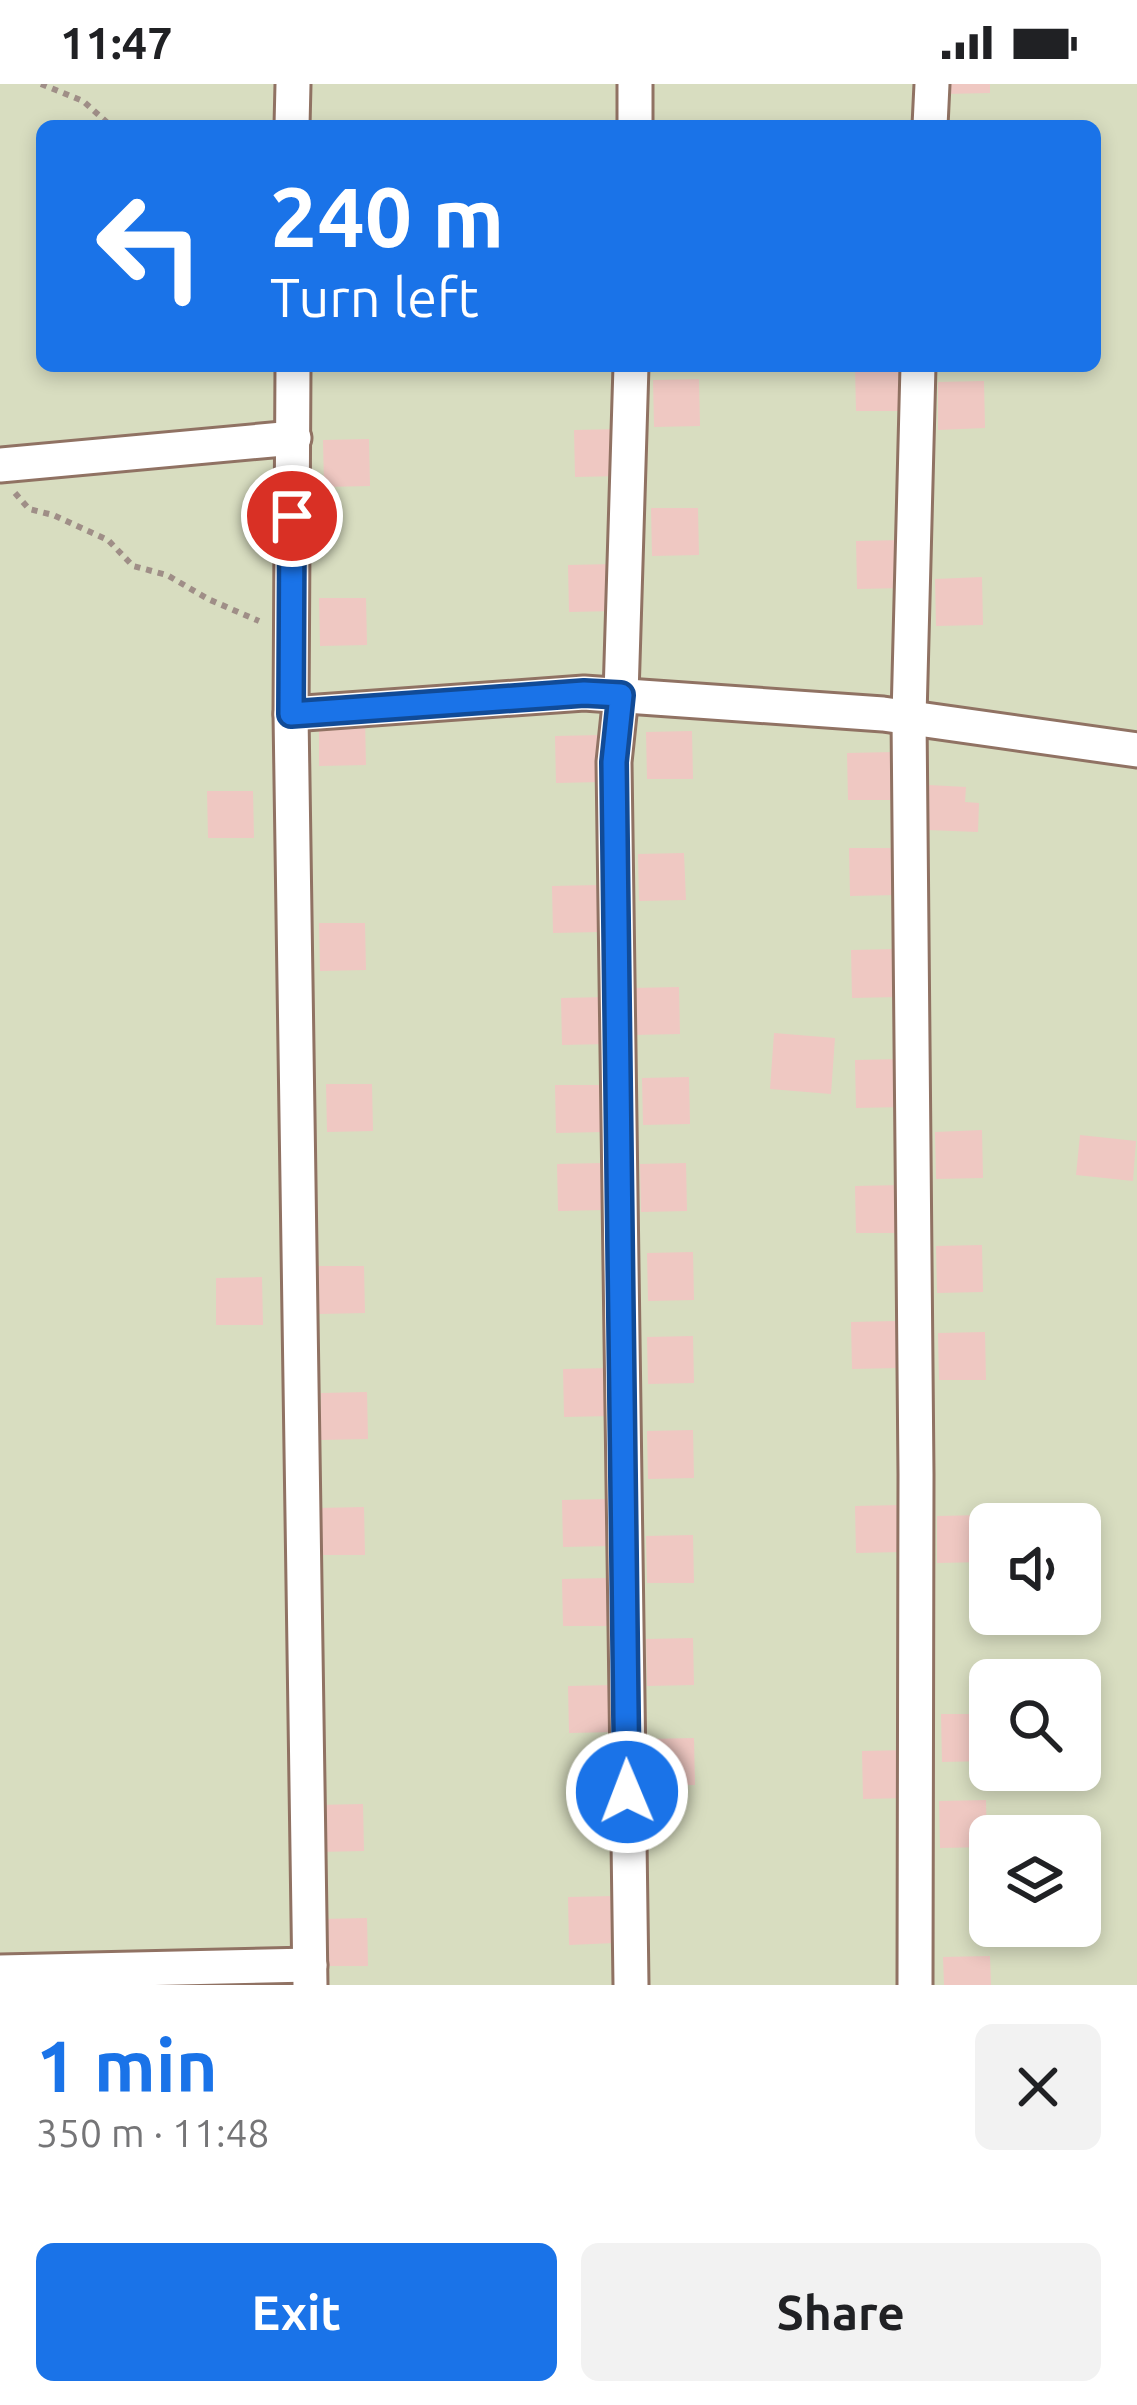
<!DOCTYPE html>
<meta charset="utf-8">
<style>
body{margin:0;font-family:Ubuntu,sans-serif;background:#f2f2f2;color:#202124;height:100vh;display:flex;flex-direction:column;font-size:45px;white-space:nowrap}
*{box-sizing:border-box;margin:0}
p{font-size:39px;color:#757577}
.icon{flex:none;width:66px;height:66px;fill:none;stroke:currentColor;stroke-width:2;stroke-linecap:round;stroke-linejoin:round}
.map{position:relative;height:1901px;overflow:hidden}
.sheet{display:flex;flex-direction:column;background:#fff;flex:1}
.sheet>*{flex:none}
.banner{position:absolute;left:36px;top:36px;width:1065px;height:252px;border-radius:18px;box-shadow:0 6px 18px #0003;background:#1a73e8;color:#fff;overflow:hidden}
.controls{position:absolute;left:969px;top:1419px;display:grid;gap:24px}
.controls a{display:grid;place-items:center;width:132px;height:132px;border-radius:18px;background:#fff;box-shadow:0 6px 18px #0003;font-size:60px}
.pin{position:absolute;display:grid;place-items:center;width:102px;height:102px;color:#fff;margin:-51px;border:6px solid #fff;border-radius:50%;box-shadow:0 3px 12px #0007}
.me{position:absolute;width:132px;margin:-66px;rotate:359deg;stroke-linejoin:round;filter:drop-shadow(0 0 9px #0008)}
.turn{display:flex;align-items:center;gap:42px;height:252px;padding:0 36px;font-size:54px}
.turn .icon{width:156px;height:156px;stroke-width:2.5}
.turn b{display:block;font-size:84px;line-height:102px}
.round{display:grid;place-items:center;flex:none;width:126px;height:126px;border-radius:18px;background:#f2f2f2}
.head{display:flex;align-items:center;justify-content:space-between;height:204px;padding:0 36px}
h1{font-size:72px;font-weight:700;line-height:90px;color:#1a73e8}
.action{display:flex;gap:24px;margin-top:auto;padding:24px 36px}
.action a{flex:1;height:138px;border-radius:18px;background:#1a73e8;color:#fff;font-size:48px;font-weight:700;line-height:138px;text-align:center}
.action a+a{background:#f2f2f2;color:#202124}
.status{display:flex;justify-content:space-between;align-items:center;height:84px;padding:0 60px;background:#fff;direction:ltr}
.status svg{height:33px;fill:currentColor}
.map>svg:first-child{display:block}
.green{fill:#d8ddc0;fill-rule:evenodd}
.building{fill:#efc8c2}
.lines{fill:none;stroke-linecap:round;stroke-linejoin:round}
.street-casing{stroke:#907263;stroke-width:39}
.path{stroke:#9f8e87;stroke-width:6;stroke-dasharray:6 6;stroke-linecap:butt}
.street{stroke:#fff;stroke-width:33}
.route-casing{stroke:#114b97;stroke-width:30}
.route{stroke:#1a73e8;stroke-width:21}
</style>
<div class="status"><b>11:47</b><svg viewBox="0 0 49 12"><path d="M0 12V9h3v3zM5 12V6h3v6zM10 12V3h3v9zM15 12V0h3v12zM26 1h20v11H26zM47 4h2v5h-2z"/></svg></div>
<div class="map">
<svg width="1137" height="1901" viewBox="0 0 1137 1901">
<rect width="100%" height="100%" fill="#fee9df"/>
<path class="green" d="M 0,0 L 1137,0 L 1137,1901 L 0,1901 ZM 42,42 L 1095,42 L 1095,282 L 42,282 ZM 990,1440 L 1080,1440 L 1080,1530 L 990,1530 ZM 990,1596 L 1080,1596 L 1080,1686 L 990,1686 ZM 990,1752 L 1080,1752 L 1080,1842 L 990,1842 Z"/>
<g class="building">
<path d="M 943,0 L 990,0 L 990,9 L 944,10 Z"/>
<path d="M 855,282 L 902,282 L 903,327 L 856,327 Z"/>
<path d="M 699,295 L 700,342 L 654,343 L 653,296 Z"/>
<path d="M 984,297 L 985,344 L 938,346 L 938,298 Z"/>
<path d="M 621,345 L 622,392 L 575,393 L 574,346 Z"/>
<path d="M 369,355 L 370,402 L 324,403 L 323,356 Z"/>
<path d="M 651,424 L 698,424 L 699,471 L 652,472 Z"/>
<path d="M 903,456 L 904,504 L 857,505 L 856,457 Z"/>
<path d="M 614,480 L 615,527 L 569,528 L 568,481 Z"/>
<path d="M 982,493 L 983,541 L 936,542 L 935,495 Z"/>
<path d="M 319,514 L 366,514 L 367,561 L 320,562 Z"/>
<path d="M 365,634 L 366,681 L 319,682 L 319,635 Z"/>
<path d="M 692,647 L 693,695 L 647,695 L 646,648 Z"/>
<path d="M 601,651 L 602,698 L 556,699 L 555,652 Z"/>
<path d="M 894,668 L 894,716 L 848,716 L 847,669 Z"/>
<path d="M 929,701 L 966,703 L 965,718 L 979,719 L 978,748 L 927,746 Z"/>
<path d="M 207,707 L 253,707 L 254,754 L 208,754 Z"/>
<path d="M 849,764 L 896,764 L 897,811 L 850,812 Z"/>
<path d="M 684,769 L 686,816 L 639,817 L 638,770 Z"/>
<path d="M 599,801 L 600,848 L 553,849 L 552,802 Z"/>
<path d="M 319,839 L 365,839 L 366,886 L 320,887 Z"/>
<path d="M 897,865 L 898,913 L 852,914 L 851,866 Z"/>
<path d="M 679,903 L 680,950 L 634,951 L 633,904 Z"/>
<path d="M 607,913 L 608,960 L 562,961 L 561,914 Z"/>
<path d="M 774,949 L 835,954 L 831,1010 L 770,1005 Z"/>
<path d="M 902,975 L 903,1023 L 856,1024 L 855,976 Z"/>
<path d="M 689,993 L 690,1040 L 643,1041 L 642,994 Z"/>
<path d="M 326,1000 L 372,1000 L 373,1047 L 327,1048 Z"/>
<path d="M 555,1001 L 602,1001 L 603,1048 L 556,1049 Z"/>
<path d="M 982,1046 L 983,1094 L 936,1095 L 935,1048 Z"/>
<path d="M 1080,1051 L 1136,1057 L 1133,1097 L 1076,1091 Z"/>
<path d="M 603,1079 L 604,1126 L 558,1127 L 557,1080 Z"/>
<path d="M 686,1079 L 687,1127 L 641,1128 L 640,1080 Z"/>
<path d="M 902,1101 L 903,1149 L 856,1149 L 855,1102 Z"/>
<path d="M 982,1161 L 983,1208 L 937,1209 L 936,1162 Z"/>
<path d="M 693,1168 L 694,1216 L 648,1217 L 647,1169 Z"/>
<path d="M 318,1182 L 364,1182 L 365,1229 L 319,1230 Z"/>
<path d="M 262,1193 L 263,1241 L 216,1241 L 216,1194 Z"/>
<path d="M 897,1237 L 899,1284 L 852,1285 L 851,1238 Z"/>
<path d="M 985,1248 L 986,1296 L 939,1296 L 938,1249 Z"/>
<path d="M 693,1252 L 694,1299 L 648,1300 L 647,1253 Z"/>
<path d="M 610,1284 L 611,1332 L 564,1333 L 563,1285 Z"/>
<path d="M 367,1308 L 368,1355 L 321,1356 L 321,1309 Z"/>
<path d="M 693,1346 L 694,1394 L 648,1395 L 647,1347 Z"/>
<path d="M 608,1415 L 610,1462 L 563,1463 L 562,1416 Z"/>
<path d="M 901,1421 L 902,1468 L 856,1469 L 855,1422 Z"/>
<path d="M 364,1423 L 365,1471 L 318,1471 L 318,1424 Z"/>
<path d="M 983,1431 L 984,1478 L 937,1479 L 937,1432 Z"/>
<path d="M 693,1451 L 694,1499 L 647,1499 L 646,1452 Z"/>
<path d="M 608,1494 L 609,1542 L 563,1542 L 562,1495 Z"/>
<path d="M 693,1554 L 694,1601 L 647,1602 L 646,1555 Z"/>
<path d="M 615,1601 L 616,1648 L 569,1649 L 568,1602 Z"/>
<path d="M 941,1630 L 988,1630 L 989,1677 L 942,1678 Z"/>
<path d="M 694,1654 L 695,1701 L 648,1702 L 647,1655 Z"/>
<path d="M 908,1666 L 909,1714 L 863,1715 L 862,1667 Z"/>
<path d="M 986,1716 L 987,1763 L 940,1764 L 939,1717 Z"/>
<path d="M 363,1720 L 364,1767 L 317,1768 L 316,1721 Z"/>
<path d="M 614,1812 L 615,1859 L 569,1861 L 568,1813 Z"/>
<path d="M 367,1834 L 368,1882 L 321,1882 L 321,1835 Z"/>
<path d="M 990,1872 L 991,1901 L 944,1901 L 943,1873 Z"/>
</g>
<g class="lines">
<g class="street-casing">
<g id="street">
<path d="M 292,42 L 293,0"/>
<path d="M 635,42 L 635,0"/>
<path d="M 930,42 L 932,0"/>
<path d="M 293,282 L 291,630 L 310,1901"/>
<path d="M 631,282 L 621,611 L 614,678 L 631,1901"/>
<path d="M 0,381 L 294,354"/>
<path d="M 291,630 L 584,609 L 883,630 L 1137,666"/>
<path d="M 0,1888 L 310,1881"/>
<path d="M 915,1901 L 916,1390 L 909,633 L 918,282"/>
</g>
</g>
<g class="path">
<path d="M 41,0 L 83,17 L 111,42"/>
<path d="M 15,409 L 29,425 L 53,431 L 108,456 L 133,482 L 167,491 L 208,515 L 259,537"/>
</g>
<use href="#street" class="street"/>
</g>
<g class="lines">
<g class="route-casing">
<path id="route" d="M 292,432 L 291,630 L 584,609 L 621,611 L 614,678 L 627,1708"/>
</g>
<use href="#route" class="route"/>
</g>
</svg>
<div class="controls">
<a><svg class="icon" aria-label="sound" viewBox="0 0 24 24"><path d="M4 9h4l5-4v14l-5-4H4zM17 9q2 3 0 6"/></svg></a>
<a><svg class="icon" aria-label="search" viewBox="0 0 24 24"><circle cx="10" cy="10" r="6"/><path d="M15 15l6 6"/></svg></a>
<a><svg class="icon" aria-label="layers" viewBox="0 0 24 24"><path d="M12 4l9 5-9 5-9-5zM3 14l9 5 9-5"/></svg></a>
</div>
<div class="pin" style="left:292px;top:432px;background:#d93025"><svg class="icon" aria-label="arrive" viewBox="0 0 24 24"><path d="M6 21V4h12l-3 4 3 4H6"/></svg></div>
<svg class="me" style="left:627px;top:1708px" viewBox="-20 -20 40 40"><circle r="17" fill="#1a73e8" stroke="#fff" stroke-width="3"/><path d="M0-11L8 9 0 5-8 9z" fill="#fff"/></svg>
<div class="banner">
<div class="turn"><svg class="icon" aria-label="left" viewBox="0 0 24 24"><path d="M17 20v-9H6M10 6l-5 5 5 5"/></svg><div><b>240 m</b>Turn left</div></div>
</div>
</div>
<section class="sheet">
<div class="head"><div><h1>1 min</h1><p>350 m · 11:48</p></div><a class="round"><svg class="icon" aria-label="close" viewBox="0 0 24 24"><path d="M6 6l12 12M18 6L6 18"/></svg></a></div>
<div class="action"><a>Exit</a><a>Share</a></div>
</section>
